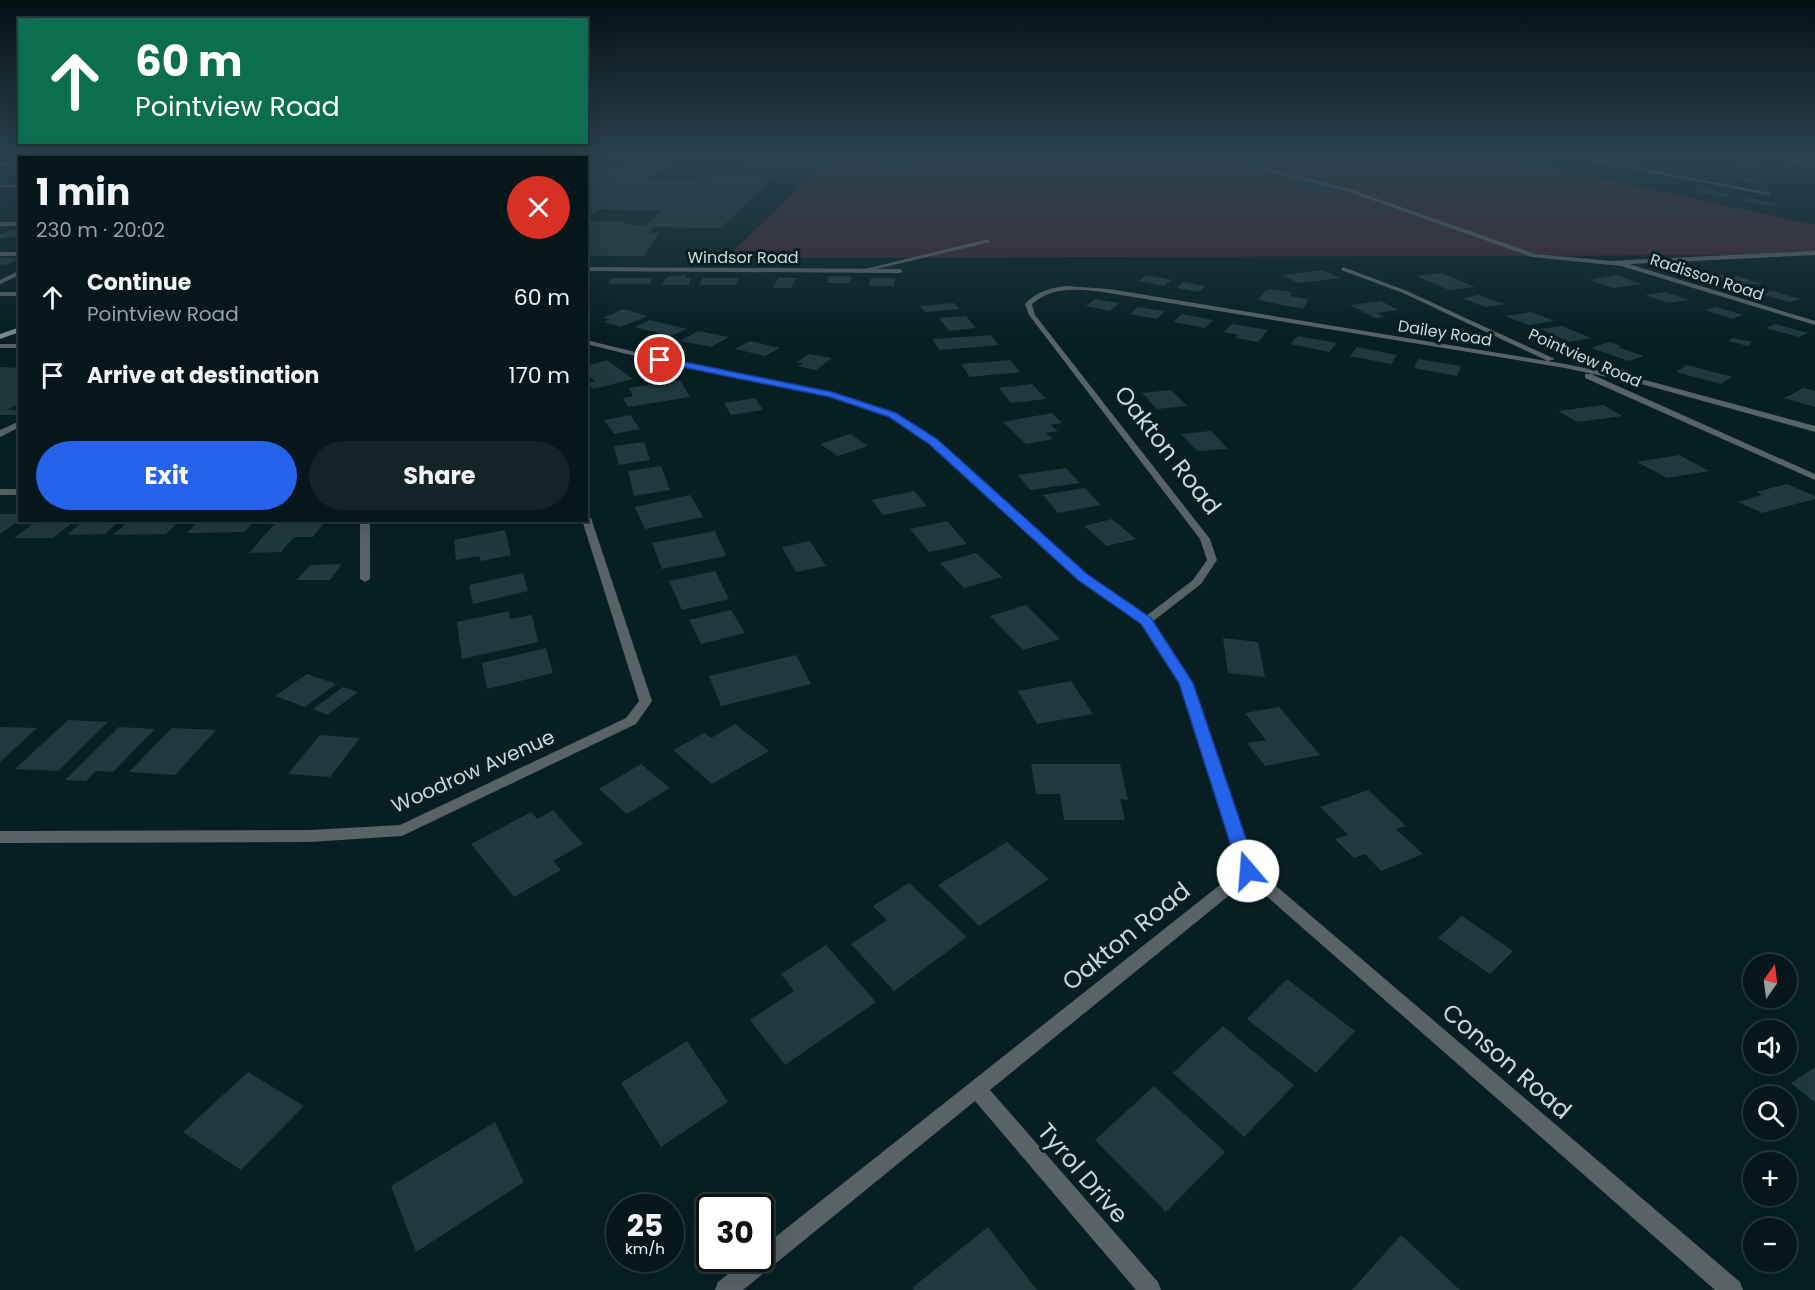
<!DOCTYPE html>
<meta charset="utf-8">
<style>
body{margin:0;font-family:Poppins,sans-serif;background:#132427;color:#f1f3f6;height:100vh;display:flex;flex-direction:column;font-size:22px;white-space:nowrap}
*{box-sizing:border-box;margin:0}
p{font-size:20px;color:#979fa2}
.icon{flex:none;width:33px;height:33px;fill:none;stroke:currentColor;stroke-width:2;stroke-linecap:round;stroke-linejoin:round}
.map{position:relative;flex:1;overflow:hidden}
.details{position:absolute;left:18px;top:156px;width:570px;height:366px;display:flex;flex-direction:column;background:#05171a;border-radius:0px;box-shadow:0 6px 24px #0002,0 0 0 2px #263639}
.details>*{flex:none}
.top-card{position:absolute;left:18px;top:18px;width:570px;height:126px;border-radius:0px;box-shadow:0 6px 24px #0002,0 0 0 2px #263639;background:#0b6e4f;color:#fff;overflow:hidden}
.needle{width:39px;rotate:14deg}
.tools{position:absolute;left:1743px;top:954px;display:grid;gap:12px}
.tools a{display:grid;place-items:center;width:54px;height:54px;border-radius:50%;background:#05171a;box-shadow:0 6px 24px #0002,0 0 0 2px #263639;font-size:30px}
.speed{position:absolute;left:606px;top:1194px;display:flex;gap:12px;font-size:30px;font-weight:700;text-align:center}
.speed>*{display:grid;place-content:center;width:78px;height:78px;border-radius:50%;background:#05171a;box-shadow:0 6px 24px #0002,0 0 0 2px #263639;line-height:1}
.speed small{font-size:15px;font-weight:400}
.speed .limit{border:3px solid #111;border-radius:9px;background:#fff;color:#111}
.pin{position:absolute;display:grid;place-items:center;width:51px;height:51px;color:#fff;margin:-26px;border:3px solid #fff;border-radius:50%;box-shadow:0 2px 6px #0007}
.me{position:absolute;width:66px;margin:-33px;rotate:342deg;stroke-linejoin:round;filter:drop-shadow(0 0 4px #0008)}
.turn{display:flex;align-items:center;gap:21px;height:126px;padding:0 18px;font-size:27px}
.turn .icon{width:78px;height:78px;stroke-width:2.5}
.turn b{display:block;font-size:42px;line-height:51px}
.round{display:grid;place-items:center;flex:none;width:63px;height:63px;border-radius:32px;background:#132427}
.headline{display:flex;align-items:center;justify-content:space-between;height:102px;padding:0 18px}
h1{font-size:36px;font-weight:700;line-height:45px}
.button{display:flex;gap:12px;margin-top:auto;padding:12px 18px}
.button a{flex:1;height:69px;border-radius:36px;background:#2563eb;color:#fff;font-size:24px;font-weight:700;line-height:69px;text-align:center}
.button a+a{background:#132427;color:#f1f3f6}
ul{padding:0;list-style:none}
li{display:flex;align-items:center;gap:18px;height:78px;padding:0 18px}
li div{flex:1}
li b{display:block;font-size:22px}
li em{font-style:normal}
.map>svg:first-child{display:block}
.green{fill:#41282e}
.building{fill:#21393e}
.lines{fill:none;stroke-linecap:round;stroke-linejoin:round}
.lane{fill:#586365;fill-rule:evenodd}
.street{fill:#586365;fill-rule:evenodd}
.secondary{fill:#7b8c8f;fill-rule:evenodd}
.route{fill:#2563eb;stroke:#184099;stroke-width:1.5}
.labels{text-anchor:middle;dominant-baseline:central;stroke-width:6;stroke-linejoin:round;paint-order:stroke}
.far-street-label{font-size:16px;fill:#cad8db;stroke:#071f23}
.street-label{font-size:20px;fill:#cad8db;stroke:#071f23}
.near-street-label{font-size:24px;fill:#cad8db;stroke:#071f23}
</style>
<div class="map">
<svg width="1815" height="1290" viewBox="0 0 1815 1290">
<rect width="100%" height="100%" fill="#071f23"/>
<path class="green" d="M 727,156 L 1498,156 L 1815,225 L 1815,255 L 726,258 L 824,163 C 785,163 766,175 727,156 Z"/>
<g class="building">
<path d="M 884,156 L 904,156 L 901,167 L 880,166 Z"/>
<path d="M 1547,156 L 1565,160 L 1552,162 L 1542,158 L 1529,158 Z"/>
<path d="M 1743,159 L 1767,163 L 1749,165 L 1732,162 Z"/>
<path d="M 632,161 L 671,163 L 646,180 L 704,182 L 713,175 L 774,177 L 721,228 L 653,227 L 649,233 L 659,233 L 644,256 L 586,256 L 586,221 L 619,221 L 630,225 L 645,225 L 662,211 L 599,209 L 593,214 L 586,214 L 586,191 L 596,185 L 586,185 L 586,166 L 620,169 Z"/>
<path d="M 1743,177 L 1770,182 L 1752,183 L 1735,179 Z"/>
<path d="M 1312,182 L 1338,190 L 1316,193 L 1291,185 Z"/>
<path d="M 1703,189 L 1732,195 L 1724,197 L 1695,192 Z"/>
<path d="M 1748,198 L 1778,203 L 1773,206 L 1742,201 Z"/>
<path d="M 9,230 L 20,230 L 20,236 L 0,238 L 0,235 Z"/>
<path d="M 0,258 L 20,258 L 9,264 L 0,265 Z"/>
<path d="M 1323,270 L 1340,278 L 1298,283 L 1282,275 Z"/>
<path d="M 1442,273 L 1475,287 L 1449,290 L 1416,276 Z"/>
<path d="M 1720,274 L 1729,277 L 1737,276 L 1762,284 L 1731,285 L 1701,277 Z"/>
<path d="M 686,275 L 685,278 L 691,278 L 689,285 L 662,285 L 666,278 L 671,276 Z"/>
<path d="M 1146,275 L 1172,280 L 1164,286 L 1139,281 Z"/>
<path d="M 1616,275 L 1642,284 L 1613,288 L 1590,280 Z"/>
<path d="M 829,276 L 852,276 L 850,283 L 827,283 Z"/>
<path d="M 612,278 L 653,278 L 649,284 L 608,284 Z"/>
<path d="M 703,278 L 739,278 L 736,285 L 699,285 Z"/>
<path d="M 778,278 L 796,278 L 791,288 L 773,288 Z"/>
<path d="M 871,278 L 895,278 L 894,286 L 869,286 Z"/>
<path d="M 1183,282 L 1205,286 L 1199,292 L 1177,288 Z"/>
<path d="M 1270,289 L 1292,292 L 1290,296 L 1309,299 L 1303,309 L 1258,300 L 1265,291 Z"/>
<path d="M 1772,291 L 1801,299 L 1790,302 L 1760,294 Z"/>
<path d="M 1665,292 L 1690,300 L 1668,303 L 1645,295 Z"/>
<path d="M 1479,295 L 1497,302 L 1507,304 L 1485,307 L 1462,298 Z"/>
<path d="M 1095,299 L 1119,303 L 1110,311 L 1086,306 Z"/>
<path d="M 1381,301 L 1399,310 L 1376,313 L 1385,317 L 1375,318 L 1350,305 Z"/>
<path d="M 954,303 L 960,309 L 925,312 L 920,306 Z"/>
<path d="M 1138,307 L 1165,311 L 1157,319 L 1130,314 Z"/>
<path d="M 1716,307 L 1743,315 L 1732,319 L 1705,310 Z"/>
<path d="M 623,309 L 648,316 L 621,327 L 604,322 L 610,319 L 603,318 Z"/>
<path d="M 1531,312 L 1555,321 L 1529,325 L 1505,316 Z"/>
<path d="M 1182,314 L 1213,320 L 1205,328 L 1173,322 Z"/>
<path d="M 966,316 L 976,328 L 949,331 L 939,318 Z"/>
<path d="M 650,320 L 687,329 L 671,336 L 634,327 Z"/>
<path d="M 1232,324 L 1268,330 L 1258,342 L 1235,338 L 1238,335 L 1224,332 Z"/>
<path d="M 1775,324 L 1808,333 L 1799,337 L 1766,328 Z"/>
<path d="M 1562,326 L 1591,338 L 1569,342 L 1540,329 Z"/>
<path d="M 698,331 L 729,337 L 711,347 L 680,341 Z"/>
<path d="M 991,335 L 999,345 L 939,350 L 932,339 Z"/>
<path d="M 1298,336 L 1337,343 L 1329,352 L 1290,344 Z"/>
<path d="M 1733,338 L 1752,342 L 1748,346 L 1728,341 Z"/>
<path d="M 750,341 L 780,348 L 765,356 L 735,349 Z"/>
<path d="M 1610,342 L 1621,346 L 1618,347 L 1644,356 L 1629,361 L 1591,348 Z"/>
<path d="M 1357,347 L 1397,355 L 1391,364 L 1350,356 Z"/>
<path d="M 809,354 L 832,358 L 816,370 L 798,366 L 803,363 L 797,362 Z"/>
<path d="M 1418,359 L 1461,366 L 1457,376 L 1414,368 Z"/>
<path d="M 607,360 L 633,379 L 594,389 L 586,384 L 595,381 L 586,375 L 586,366 Z"/>
<path d="M 1010,360 L 1020,372 L 970,377 L 961,364 Z"/>
<path d="M 1687,365 L 1732,377 L 1721,384 L 1676,372 Z"/>
<path d="M 0,367 L 20,368 L 20,403 L 8,409 L 20,411 L 20,415 L 0,415 Z"/>
<path d="M 680,380 L 690,397 L 628,407 L 623,398 L 633,396 L 629,388 Z"/>
<path d="M 1032,384 L 1046,399 L 1011,403 L 999,388 Z"/>
<path d="M 1804,388 L 1815,391 L 1815,407 L 1784,398 Z"/>
<path d="M 1171,390 L 1187,406 L 1157,409 L 1142,393 Z"/>
<path d="M 755,398 L 763,410 L 731,415 L 724,403 Z"/>
<path d="M 1603,405 L 1623,416 L 1577,422 L 1558,411 Z"/>
<path d="M 1052,413 L 1062,423 L 1050,425 L 1058,431 L 1046,433 L 1053,439 L 1026,444 L 1003,422 Z"/>
<path d="M 630,415 L 640,429 L 614,434 L 604,420 Z"/>
<path d="M 1211,431 L 1228,449 L 1197,451 L 1181,434 Z"/>
<path d="M 850,434 L 868,446 L 838,456 L 820,444 Z"/>
<path d="M 644,442 L 650,460 L 619,465 L 614,446 Z"/>
<path d="M 1679,455 L 1709,471 L 1667,478 L 1637,462 Z"/>
<path d="M 661,466 L 670,490 L 634,496 L 628,471 Z"/>
<path d="M 1066,468 L 1080,483 L 1030,490 L 1018,475 Z"/>
<path d="M 1787,484 L 1815,496 L 1815,499 L 1762,513 L 1738,502 L 1762,495 L 1756,492 Z"/>
<path d="M 1085,488 L 1101,505 L 1058,513 L 1043,495 Z"/>
<path d="M 914,491 L 927,506 L 883,515 L 872,500 Z"/>
<path d="M 690,495 L 703,517 L 645,529 L 635,507 Z"/>
<path d="M 0,514 L 20,514 L 20,520 L 0,534 Z"/>
<path d="M 1112,519 L 1136,539 L 1107,546 L 1084,526 Z"/>
<path d="M 38,520 L 76,520 L 53,538 L 14,538 Z"/>
<path d="M 84,520 L 120,520 L 105,534 L 67,535 Z"/>
<path d="M 130,520 L 180,520 L 166,534 L 113,535 Z"/>
<path d="M 200,520 L 255,520 L 245,532 L 187,533 Z"/>
<path d="M 278,520 L 326,520 L 313,537 L 294,537 L 281,552 L 249,553 Z"/>
<path d="M 947,521 L 967,544 L 929,552 L 910,529 Z"/>
<path d="M 505,530 L 511,555 L 481,561 L 479,556 L 456,560 L 454,540 Z"/>
<path d="M 715,531 L 726,556 L 662,569 L 652,543 Z"/>
<path d="M 810,541 L 826,566 L 796,572 L 782,547 Z"/>
<path d="M 976,553 L 1002,577 L 964,588 L 940,563 Z"/>
<path d="M 342,564 L 330,580 L 297,580 L 310,565 Z"/>
<path d="M 715,571 L 729,599 L 682,610 L 669,581 Z"/>
<path d="M 523,573 L 528,591 L 473,604 L 469,585 Z"/>
<path d="M 1026,605 L 1060,639 L 1023,650 L 990,616 Z"/>
<path d="M 731,610 L 745,633 L 701,644 L 689,620 Z"/>
<path d="M 509,611 L 510,619 L 532,615 L 538,642 L 462,659 L 457,622 Z"/>
<path d="M 1223,638 L 1258,642 L 1265,677 L 1228,673 Z"/>
<path d="M 546,648 L 553,673 L 487,689 L 482,663 Z"/>
<path d="M 796,655 L 811,684 L 721,706 L 709,676 Z"/>
<path d="M 307,674 L 336,684 L 305,707 L 275,696 Z"/>
<path d="M 1071,681 L 1093,714 L 1037,724 L 1018,691 Z"/>
<path d="M 343,687 L 358,692 L 327,715 L 313,709 Z"/>
<path d="M 1279,707 L 1320,755 L 1265,766 L 1247,743 L 1266,740 L 1245,713 Z"/>
<path d="M 68,720 L 108,722 L 58,771 L 15,769 Z"/>
<path d="M 735,724 L 769,751 L 712,784 L 673,750 L 704,733 L 711,738 Z"/>
<path d="M 0,727 L 37,728 L 0,762 Z"/>
<path d="M 119,727 L 155,729 L 113,772 L 96,771 L 86,781 L 65,780 Z"/>
<path d="M 172,728 L 216,730 L 175,775 L 129,772 Z"/>
<path d="M 320,735 L 360,738 L 330,777 L 288,774 Z"/>
<path d="M 641,764 L 670,788 L 627,814 L 599,789 Z"/>
<path d="M 1031,764 L 1120,764 L 1128,800 L 1120,799 L 1125,820 L 1064,820 L 1060,794 L 1036,794 Z"/>
<path d="M 1368,790 L 1406,826 L 1396,829 L 1423,854 L 1381,871 L 1365,854 L 1354,858 L 1335,839 L 1348,835 L 1320,807 Z"/>
<path d="M 553,810 L 583,844 L 553,861 L 561,870 L 514,897 L 471,844 L 531,812 L 537,819 Z"/>
<path d="M 1007,842 L 1049,879 L 979,926 L 938,885 Z"/>
<path d="M 909,883 L 967,937 L 894,991 L 851,944 L 887,920 L 873,906 Z"/>
<path d="M 1462,916 L 1513,951 L 1490,974 L 1438,938 Z"/>
<path d="M 826,945 L 876,1002 L 785,1065 L 750,1020 L 794,991 L 781,974 Z"/>
<path d="M 1287,979 L 1355,1031 L 1316,1073 L 1247,1019 Z"/>
<path d="M 1223,1026 L 1294,1085 L 1244,1137 L 1173,1073 Z"/>
<path d="M 687,1041 L 728,1102 L 661,1147 L 621,1083 Z"/>
<path d="M 1815,1067 L 1815,1103 L 1791,1083 Z"/>
<path d="M 248,1072 L 304,1106 L 241,1170 L 183,1132 Z"/>
<path d="M 1154,1086 L 1225,1152 L 1166,1212 L 1095,1140 Z"/>
<path d="M 495,1122 L 524,1182 L 416,1252 L 391,1186 Z"/>
<path d="M 988,1227 L 1037,1290 L 914,1290 L 912,1288 Z"/>
<path d="M 1401,1235 L 1460,1290 L 1352,1290 Z"/>
</g>
<g class="lines">
<g class="lane">
<path d="M 20,162 L 20,164 L 0,165 L 0,163 Z"/>
<path d="M 988,239 L 990,242 L 860,273 L 857,271 Z"/>
<path d="M 1815,251 L 1815,255 L 1610,265 L 1607,263 L 1610,261 Z"/>
<rect x="0" y="252" width="20" height="4"/>
<path d="M 20,421 L 20,427 L 0,437 L 0,430 Z"/>
<path d="M 360,520 L 370,520 L 370,579 L 365,582 L 360,579 Z"/>
</g>
<g class="street">
<path d="M 220,156 L 225,156 L 219,158 Z"/>
<path d="M 1209,156 L 1217,156 L 1350,189 L 1535,254 L 1622,262 L 1815,321 L 1815,325 L 1621,266 L 1532,257 L 1346,191 Z"/>
<path d="M 1565,156 L 1575,156 L 1771,193 L 1768,195 Z"/>
<path d="M 1760,156 L 1815,164 L 1815,166 L 1762,157 Z"/>
<rect x="0" y="185" width="20" height="2"/>
<rect x="0" y="222" width="20" height="4"/>
<path d="M 586,267 L 900,269 L 903,271 L 900,273 L 586,271 Z"/>
<path d="M 1343,267 L 1407,291 L 1555,359 L 1548,361 L 1403,293 L 1341,270 Z"/>
<path d="M 20,270 L 20,275 L 0,284 L 0,280 Z"/>
<path d="M 1066,286 L 1109,289 L 1565,364 L 1649,381 L 1815,426 L 1815,432 L 1645,385 L 1565,368 L 1109,293 C 1082,289 1053,285 1032,304 L 1035,315 L 1210,539 L 1217,560 L 1201,584 L 1152,622 L 1192,683 L 1255,868 L 1740,1282 L 1743,1290 L 1715,1290 L 1248,880 L 990,1090 L 1158,1282 L 1161,1290 L 1136,1290 L 975,1101 L 743,1290 L 715,1290 L 718,1282 L 748,1258 L 760,1258 L 760,1249 L 1240,869 L 1180,683 L 1142,623 L 1078,579 L 930,443 L 889,417 L 830,397 L 660,362 L 586,344 L 586,340 L 660,358 L 832,393 L 895,413 L 936,439 L 1086,575 L 1146,616 L 1193,580 L 1207,560 L 1200,539 L 1029,315 L 1025,304 C 1036,292 1049,288 1066,286 Z"/>
<rect x="0" y="292" width="20" height="4"/>
<rect x="0" y="344" width="20" height="4"/>
<path d="M 1585,374 L 1591,374 L 1815,474 L 1815,480 L 1585,378 Z"/>
<rect x="0" y="489" width="20" height="6"/>
<path d="M 586,515 L 591,518 L 652,701 L 636,724 L 402,836 L 310,842 L 0,843 L 0,831 L 310,830 L 400,825 L 626,718 L 639,701 L 582,520 L 586,520 Z"/>
</g>
<g class="secondary">
<path d="M 447,156 L 453,156 L 445,158 Z"/>
<path d="M 20,327 L 20,332 L 0,339 L 0,334 Z"/>
</g>
</g>
<linearGradient id="sky" x2="0" y2="1"><stop stop-color="#041113"/><stop offset="0.46" stop-color="#2b4250"/><stop offset="1" stop-color="#2b4250" stop-opacity="0"/></linearGradient>
<rect width="1815" height="337" fill="url(#sky)"/>
<path class="route" d="M 660,357 L 832,392 L 896,413 L 937,439 L 1087,574 L 1151,618 L 1193,683 L 1257,871 L 1254,876 L 1248,878 L 1242,876 L 1239,871 L 1179,683 L 1141,624 L 1078,580 L 929,444 L 889,417 L 830,397 L 657,362 L 657,358 Z"/>
<g class="labels">
<g class="far-street-label">
<text x="743" y="257">Windsor Road</text>
<text transform="translate(1707 277) rotate(18)">Radisson Road</text>
<text transform="translate(1445 333) rotate(9)">Dailey Road</text>
<text transform="translate(1585 358) rotate(24)">Pointview Road</text>
</g>
<g class="street-label">
<text transform="translate(473 771) rotate(-24)">Woodrow Avenue</text>
</g>
<g class="near-street-label">
<text transform="translate(1168 450) rotate(52)">Oakton Road</text>
<text transform="translate(1126 936) rotate(-39)">Oakton Road</text>
<text transform="translate(1507 1061) rotate(41)">Conson Road</text>
<text transform="translate(1083 1173) rotate(49)">Tyrol Drive</text>
</g>
</g>
</svg>
<div class="tools">
<a><svg class="needle" viewBox="-14 -14 28 28"><path d="M0-13l5 13h-10z" fill="#e53935"/><path d="M0 13l5-13h-10z" fill="#979fa2"/></svg></a>
<a><svg class="icon" aria-label="sound" viewBox="0 0 24 24"><path d="M4 9h4l5-4v14l-5-4H4zM17 9q2 3 0 6"/></svg></a>
<a><svg class="icon" aria-label="search" viewBox="0 0 24 24"><circle cx="10" cy="10" r="6"/><path d="M15 15l6 6"/></svg></a>
<a>+</a>
<a>−</a>
</div>
<div class="speed"><div>25<small>km/h</small></div><div class="limit">30</div></div>
<div class="pin" style="left:660px;top:360px;background:#d93025"><svg class="icon" aria-label="arrive" viewBox="0 0 24 24"><path d="M6 21V4h12l-3 4 3 4H6"/></svg></div>
<svg class="me" style="left:1248px;top:871px" viewBox="-20 -20 40 40"><circle r="19" fill="#fff"/><path d="M0-13L10 11 0 6-10 11z" fill="#2563eb"/></svg>
<div class="top-card">
<div class="turn"><svg class="icon" aria-label="ahead" viewBox="0 0 24 24"><path d="M12 20V5M6 11l6-6 6 6"/></svg><div><b>60 m</b>Pointview Road</div></div>
</div>
<section class="details">
<div class="headline"><div><h1>1 min</h1><p>230 m · 20:02</p></div><a class="round" style="background:#d93025;color:#fff"><svg class="icon" aria-label="close" viewBox="0 0 24 24"><path d="M6 6l12 12M18 6L6 18"/></svg></a></div>
<ul>
<li><svg class="icon" aria-label="ahead" viewBox="0 0 24 24"><path d="M12 20V5M6 11l6-6 6 6"/></svg><div><b>Continue</b><p>Pointview Road</p></div><em>60 m</em></li>
<li><svg class="icon" aria-label="arrive" viewBox="0 0 24 24"><path d="M6 21V4h12l-3 4 3 4H6"/></svg><div><b>Arrive at destination</b></div><em>170 m</em></li>
</ul>
<div class="button"><a>Exit</a><a>Share</a></div>
</section>
</div>
